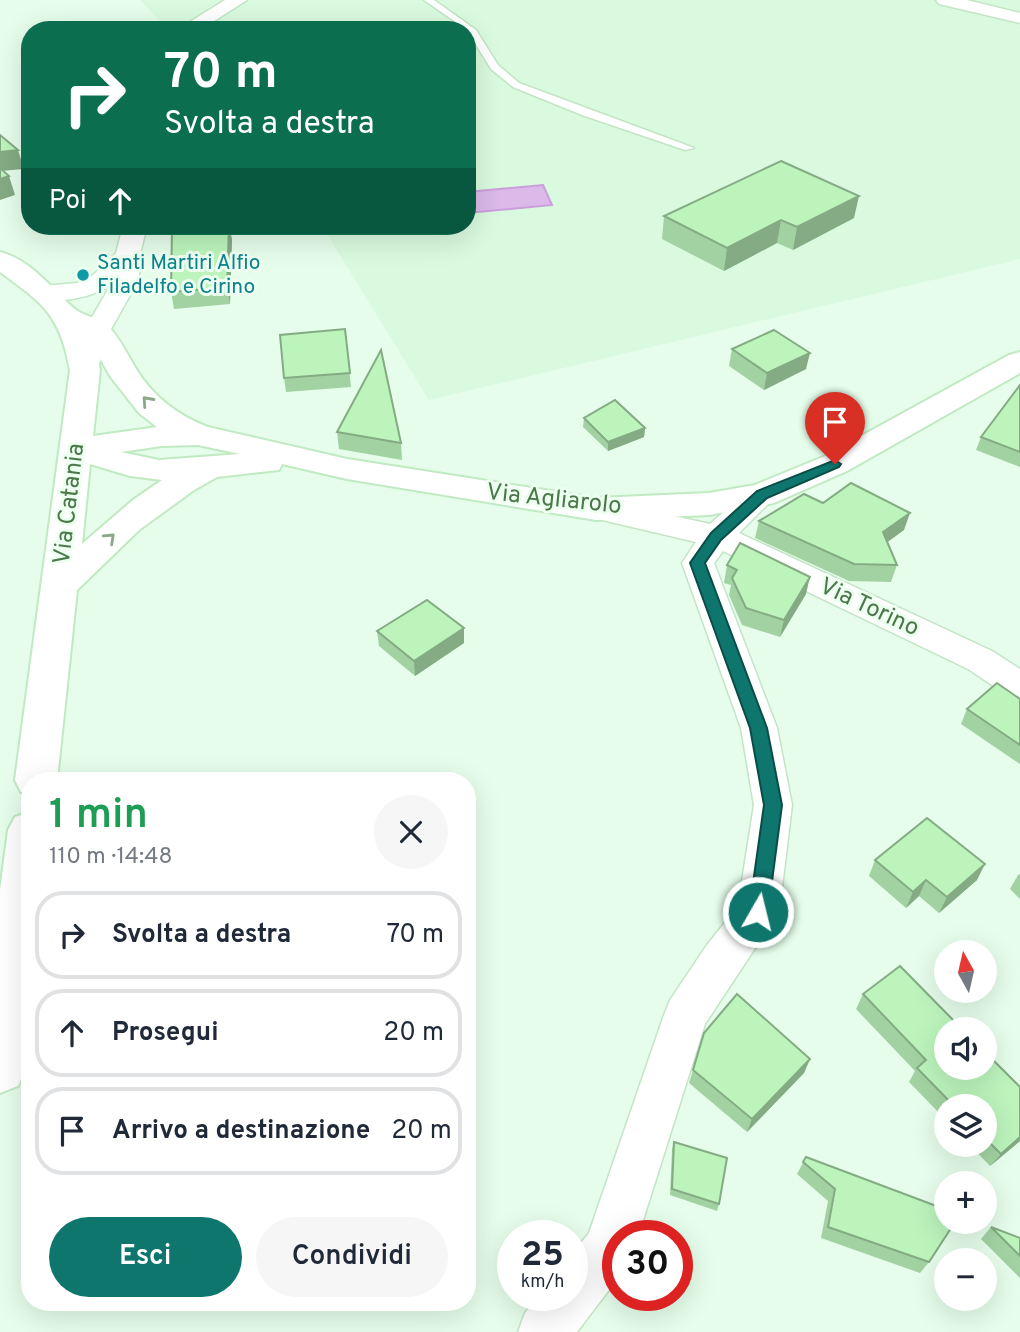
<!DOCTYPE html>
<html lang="it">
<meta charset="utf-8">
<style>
body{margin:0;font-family:Overpass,sans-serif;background:#f6f6f7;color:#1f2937;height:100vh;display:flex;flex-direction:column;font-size:26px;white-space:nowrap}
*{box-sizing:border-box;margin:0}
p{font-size:23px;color:#747a83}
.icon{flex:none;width:38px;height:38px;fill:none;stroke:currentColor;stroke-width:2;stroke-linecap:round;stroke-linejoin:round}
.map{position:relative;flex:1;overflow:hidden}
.panel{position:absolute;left:21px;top:772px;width:455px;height:539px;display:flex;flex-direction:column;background:#fff;border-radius:28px;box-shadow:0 7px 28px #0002}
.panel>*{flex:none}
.banner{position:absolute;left:21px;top:21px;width:455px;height:214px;border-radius:28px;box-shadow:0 7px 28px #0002;background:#0b6e4f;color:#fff;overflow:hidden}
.needle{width:46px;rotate:352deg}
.tools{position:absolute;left:934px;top:940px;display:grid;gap:14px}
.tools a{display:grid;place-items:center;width:63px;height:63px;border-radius:50%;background:#fff;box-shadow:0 7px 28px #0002;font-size:35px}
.speed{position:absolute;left:497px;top:1220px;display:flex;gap:14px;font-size:35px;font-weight:700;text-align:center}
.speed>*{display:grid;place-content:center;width:91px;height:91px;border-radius:50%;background:#fff;box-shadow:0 7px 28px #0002;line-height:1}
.speed small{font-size:18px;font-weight:400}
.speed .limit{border:10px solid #d22;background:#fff;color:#111}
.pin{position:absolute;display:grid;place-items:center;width:60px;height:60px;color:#fff;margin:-72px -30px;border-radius:50% 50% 50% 0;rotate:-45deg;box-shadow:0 0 7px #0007}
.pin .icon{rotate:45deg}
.me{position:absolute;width:77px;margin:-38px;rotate:8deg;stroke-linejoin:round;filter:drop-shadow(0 0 5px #0008)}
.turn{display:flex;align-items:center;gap:24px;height:147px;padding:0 28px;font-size:32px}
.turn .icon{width:91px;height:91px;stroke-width:2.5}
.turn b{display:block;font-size:49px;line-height:60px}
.then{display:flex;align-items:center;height:66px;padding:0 28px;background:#0003;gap:14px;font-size:26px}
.round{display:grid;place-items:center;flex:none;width:74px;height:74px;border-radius:37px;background:#f6f6f7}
.summary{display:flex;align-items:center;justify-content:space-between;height:119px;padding:0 28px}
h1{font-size:42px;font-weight:600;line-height:52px;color:#1e9e55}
.cta{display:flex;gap:14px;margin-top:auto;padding:14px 28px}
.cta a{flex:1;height:80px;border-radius:42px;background:#0f766e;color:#fff;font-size:28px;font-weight:600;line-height:80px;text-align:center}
.cta a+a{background:#f6f6f7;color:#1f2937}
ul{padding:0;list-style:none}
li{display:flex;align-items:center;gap:21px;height:88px;margin:0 14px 10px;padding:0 14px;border:4px solid #e0e1e3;border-radius:28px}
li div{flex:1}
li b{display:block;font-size:26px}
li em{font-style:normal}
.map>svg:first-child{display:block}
.residential{fill:#d9fade}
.water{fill:#dbb9e8;stroke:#cb9fda;stroke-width:2}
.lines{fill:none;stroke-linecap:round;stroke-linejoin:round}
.lane-casing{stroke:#c3e5c5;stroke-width:3}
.street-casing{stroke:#c3e5c5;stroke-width:3}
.secondary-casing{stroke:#c0eac2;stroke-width:4}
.lane{fill:#fff;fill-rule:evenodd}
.street{fill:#fff;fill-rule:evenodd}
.secondary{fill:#fff;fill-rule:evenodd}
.wall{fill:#a2d2a2}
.shaded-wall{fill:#84ab84}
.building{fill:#bcf4bc;stroke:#84ab84;stroke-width:2}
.oneway{stroke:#8aa789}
.route{fill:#0f766e;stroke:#0a4d48;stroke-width:2}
.culture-dot{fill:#0f9aa8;stroke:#edfff0;stroke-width:2.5}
.labels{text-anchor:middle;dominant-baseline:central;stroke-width:6;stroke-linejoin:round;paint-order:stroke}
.far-culture-label{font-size:21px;fill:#0d838f;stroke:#edfff0;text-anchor:start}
.street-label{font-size:24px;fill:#4b7849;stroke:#edfff0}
</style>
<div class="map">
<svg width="1020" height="1332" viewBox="0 0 1020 1332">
<rect width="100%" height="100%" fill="#e5fdea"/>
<path class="residential" d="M 140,0 L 1020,0 L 1020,259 L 429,400 L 322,226 L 467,226 L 467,30 L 169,30 Z"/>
<path class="water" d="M 543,185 L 552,205 L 467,213 L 467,192 Z"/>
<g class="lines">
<g class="lane-casing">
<path id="lane" d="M 424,0 L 434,0 L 476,30 L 498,65 L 519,83 L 694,148 L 685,150 L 582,115 L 513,87 L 491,69 L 467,30 Z"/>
</g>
<g class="street-casing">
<g id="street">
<path d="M 225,0 L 247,0 L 200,30 L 177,30 Z"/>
<path d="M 936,0 L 967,0 L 1020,13 L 1020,23 L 939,4 Z"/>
<path d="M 123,226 L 147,226 L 140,254 L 139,279 L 110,331 L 96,373 L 86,375 L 76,373 L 72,367 L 84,331 L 110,286 C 87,299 58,304 32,297 L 28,292 L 32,287 L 77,283 L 92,276 L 116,253 Z"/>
<path d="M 762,485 L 773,488 L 777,495 L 739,533 L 992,651 L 1020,669 L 1020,699 L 1007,695 L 968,669 L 723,551 L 714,563 L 777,728 L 792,805 L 779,912 L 705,1024 L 638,1236 L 618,1236 L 618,1278 L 577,1332 L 518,1332 L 525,1313 L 540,1295 L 572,1295 L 572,1254 L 589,1233 L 664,1015 L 670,1000 L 707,945 L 738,906 L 754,805 L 741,728 L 682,563 L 696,542 L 585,516 L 581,509 L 585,502 L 596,499 L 710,524 L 751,488 Z"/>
</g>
</g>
<g class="secondary-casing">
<g id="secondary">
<path d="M 0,252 C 32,260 52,290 76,310 C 85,317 101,318 109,327 C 120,339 127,354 135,367 C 151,395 178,416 208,427 L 347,459 L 596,498 L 709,493 L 755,485 L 823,457 L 1009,355 L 1020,352 L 1020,373 L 847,471 L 774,503 L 709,515 L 596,520 L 347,479 L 282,464 L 279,470 L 217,477 L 194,490 L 139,530 L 77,590 L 57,780 L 30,780 L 30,795 L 21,792 L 15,780 L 70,370 C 60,315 44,304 0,272 ZM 96,351 L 110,376 L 139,413 L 157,427 L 93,436 L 100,370 ZM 198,445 L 240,454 L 159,460 L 121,452 L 162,446 ZM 90,464 L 130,476 L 162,480 L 133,500 L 82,544 Z"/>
<path d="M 30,812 L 30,1027 L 25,1069 L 18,1086 L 0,1093 L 0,890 L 8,830 L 15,817 Z"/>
</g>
</g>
<use href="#lane" class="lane"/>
<use href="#street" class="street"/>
<use href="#secondary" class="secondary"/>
</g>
<g class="wall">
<path d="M 664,216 L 854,218 L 793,250 L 777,243 L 724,271 L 662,239 Z"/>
<path d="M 232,239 L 230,304 L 174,309 L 171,292 Z"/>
<path d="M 345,329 L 351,387 L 286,392 L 284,378 Z"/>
<path d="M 732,349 L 806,369 L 764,390 L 729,366 Z"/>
<path d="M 1020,385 L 1020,467 L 976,450 L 981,437 Z"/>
<path d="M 584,418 L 645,428 L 644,437 L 608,451 L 583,427 Z"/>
<path d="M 337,432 L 401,443 L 402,460 L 339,449 Z"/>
<path d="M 823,503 L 904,530 L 887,542 L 897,565 L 891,582 L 849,581 L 755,538 L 759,521 Z"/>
<path d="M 727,565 L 806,594 L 780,637 L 742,625 L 729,595 L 731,585 L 724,583 Z"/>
<path d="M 464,628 L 464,643 L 415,676 L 379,646 L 377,631 Z"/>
<path d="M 1020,699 L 1020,764 L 961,724 L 967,709 Z"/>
<path d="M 875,860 L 977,880 L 939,913 L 919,896 L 906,908 L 869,876 Z"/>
<path d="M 1020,874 L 1020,899 L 1010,889 L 1018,875 Z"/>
<path d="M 900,966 L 962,1029 L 947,1029 L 947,1068 L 985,1068 L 985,1052 L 1020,1087 L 1020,1141 L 990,1166 L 969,1144 L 985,1144 L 985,1106 L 947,1106 L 947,1121 L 909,1082 L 915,1071 L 856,1009 L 863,994 Z"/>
<path d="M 810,1059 L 804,1073 L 747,1132 L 689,1083 L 693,1070 Z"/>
<path d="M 674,1142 L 719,1204 L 717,1211 L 670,1195 L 672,1149 Z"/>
<path d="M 806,1157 L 929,1262 L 920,1273 L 821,1238 L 828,1201 L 797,1174 Z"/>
<path d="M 991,1227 L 1020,1238 L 1020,1278 L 981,1239 Z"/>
</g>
<g class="shaded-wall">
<path d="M 18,150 L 24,169 L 0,171 L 0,152 Z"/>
<path d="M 9,176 L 15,195 L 0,200 L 0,179 Z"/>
<path d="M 859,196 L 854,218 L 793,250 L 797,227 Z"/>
<path d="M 781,220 L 777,243 L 724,271 L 727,248 Z"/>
<path d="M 229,226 L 232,239 L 230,304 L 227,287 Z"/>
<path d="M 810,353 L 806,369 L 764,390 L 767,373 Z"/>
<path d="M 645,428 L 644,437 L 608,451 L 608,442 Z"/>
<path d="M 910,513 L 904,530 L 878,549 L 883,532 Z"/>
<path d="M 810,577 L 806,594 L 780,637 L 784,620 Z"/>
<path d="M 464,628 L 464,643 L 415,676 L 414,661 Z"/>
<path d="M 985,864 L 977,880 L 939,913 L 947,897 Z"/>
<path d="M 926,880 L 919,896 L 906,908 L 913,892 Z"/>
<path d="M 810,1059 L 804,1073 L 747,1132 L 752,1119 Z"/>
<path d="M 1020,1137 L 1020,1141 L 990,1166 L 1001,1154 Z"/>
</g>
<g class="building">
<path d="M 0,135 L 18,150 L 0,152 Z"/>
<path d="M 781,161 L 859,196 L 797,227 L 781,220 L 727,248 L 664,216 Z"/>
<path d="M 0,168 L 9,176 L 0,179 Z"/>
<path d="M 196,226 L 229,226 L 227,287 L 171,292 L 172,228 Z"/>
<path d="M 345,329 L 350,373 L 284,378 L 280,335 Z"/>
<path d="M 774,330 L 810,353 L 767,373 L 732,349 Z"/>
<path d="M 381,350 L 401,443 L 337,432 Z"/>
<path d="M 1020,385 L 1020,452 L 981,437 Z"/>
<path d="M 615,400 L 645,428 L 608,442 L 584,418 Z"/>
<path d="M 851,483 L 910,513 L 883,532 L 897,565 L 854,564 L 759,521 L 804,494 L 823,503 Z"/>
<path d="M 740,543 L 810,577 L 784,620 L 746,608 L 732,578 L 737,570 L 727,565 Z"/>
<path d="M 427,600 L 464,628 L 414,661 L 377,631 Z"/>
<path d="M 997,683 L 1020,699 L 1020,745 L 967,709 Z"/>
<path d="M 927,818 L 985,864 L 947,897 L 926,880 L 913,892 L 875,860 Z"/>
<path d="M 900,966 L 962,1029 L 947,1029 L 947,1068 L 985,1068 L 985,1052 L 1020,1087 L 1020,1137 L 1001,1154 L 985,1138 L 985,1106 L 954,1106 L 917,1068 L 926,1060 L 863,994 Z"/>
<path d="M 737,994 L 810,1059 L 752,1119 L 693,1070 L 704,1033 Z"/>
<path d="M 674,1142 L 727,1158 L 719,1204 L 672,1189 Z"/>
<path d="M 806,1157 L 947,1210 L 947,1222 L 955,1222 L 929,1262 L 828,1227 L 835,1189 L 803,1162 Z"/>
<path d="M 991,1227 L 1020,1238 L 1020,1256 Z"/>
</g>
<defs><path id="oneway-chevron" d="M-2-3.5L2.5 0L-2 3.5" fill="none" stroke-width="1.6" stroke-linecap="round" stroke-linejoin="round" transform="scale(1.75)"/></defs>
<g class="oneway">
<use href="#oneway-chevron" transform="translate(147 401) rotate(-132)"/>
<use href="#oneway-chevron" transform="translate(110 538) rotate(-43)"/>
</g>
<path class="route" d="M 835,460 L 841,464 L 839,467 L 767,498 L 721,540 L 705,563 L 767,728 L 782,805 L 768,912 L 765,918 L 758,920 L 751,918 L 749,912 L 764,805 L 750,728 L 690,563 L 711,533 L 757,491 Z"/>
<circle class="culture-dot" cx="83" cy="275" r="7"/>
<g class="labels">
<g class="far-culture-label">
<text x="97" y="263">Santi Martiri Alfio<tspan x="97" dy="24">Filadelfo e Cirino</tspan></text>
</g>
<g class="street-label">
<text transform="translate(554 500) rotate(6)">Via Agliarolo</text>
<text transform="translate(70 504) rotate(-83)">Via Catania</text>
<text transform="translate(869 608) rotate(25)">Via Torino</text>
</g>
</g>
</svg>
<div class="tools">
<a><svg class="needle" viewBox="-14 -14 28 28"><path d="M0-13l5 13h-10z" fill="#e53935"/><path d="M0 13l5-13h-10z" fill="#747a83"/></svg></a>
<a><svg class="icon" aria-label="sound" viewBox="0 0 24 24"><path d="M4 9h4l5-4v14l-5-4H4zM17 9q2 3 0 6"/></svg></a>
<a><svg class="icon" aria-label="layers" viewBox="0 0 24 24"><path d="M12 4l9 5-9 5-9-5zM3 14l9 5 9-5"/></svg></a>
<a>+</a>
<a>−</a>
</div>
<div class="speed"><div>25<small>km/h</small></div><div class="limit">30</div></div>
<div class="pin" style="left:835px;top:464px;background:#d93025"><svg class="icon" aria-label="arrive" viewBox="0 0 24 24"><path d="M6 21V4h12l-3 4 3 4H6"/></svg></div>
<svg class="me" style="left:758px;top:912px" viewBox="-20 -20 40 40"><circle r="17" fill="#0f766e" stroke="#fff" stroke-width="3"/><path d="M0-11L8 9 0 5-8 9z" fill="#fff"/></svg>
<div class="banner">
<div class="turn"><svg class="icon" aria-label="right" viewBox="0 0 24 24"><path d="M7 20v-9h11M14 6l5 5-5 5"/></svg><div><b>70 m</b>Svolta a destra</div></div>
<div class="then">Poi<svg class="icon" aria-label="ahead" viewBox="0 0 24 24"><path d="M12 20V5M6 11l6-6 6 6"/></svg></div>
</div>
<section class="panel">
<div class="summary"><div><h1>1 min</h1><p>110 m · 14:48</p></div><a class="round"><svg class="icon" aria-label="close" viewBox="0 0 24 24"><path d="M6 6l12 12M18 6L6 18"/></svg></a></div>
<ul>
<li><svg class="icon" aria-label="right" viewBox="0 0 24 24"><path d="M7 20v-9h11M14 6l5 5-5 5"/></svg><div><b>Svolta a destra</b></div><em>70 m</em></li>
<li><svg class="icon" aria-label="ahead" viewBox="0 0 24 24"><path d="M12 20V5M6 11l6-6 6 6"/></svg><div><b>Prosegui</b></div><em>20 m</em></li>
<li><svg class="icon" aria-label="arrive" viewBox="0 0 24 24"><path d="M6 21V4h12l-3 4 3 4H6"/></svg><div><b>Arrivo a destinazione</b></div><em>20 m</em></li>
</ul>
<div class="cta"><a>Esci</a><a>Condividi</a></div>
</section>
</div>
